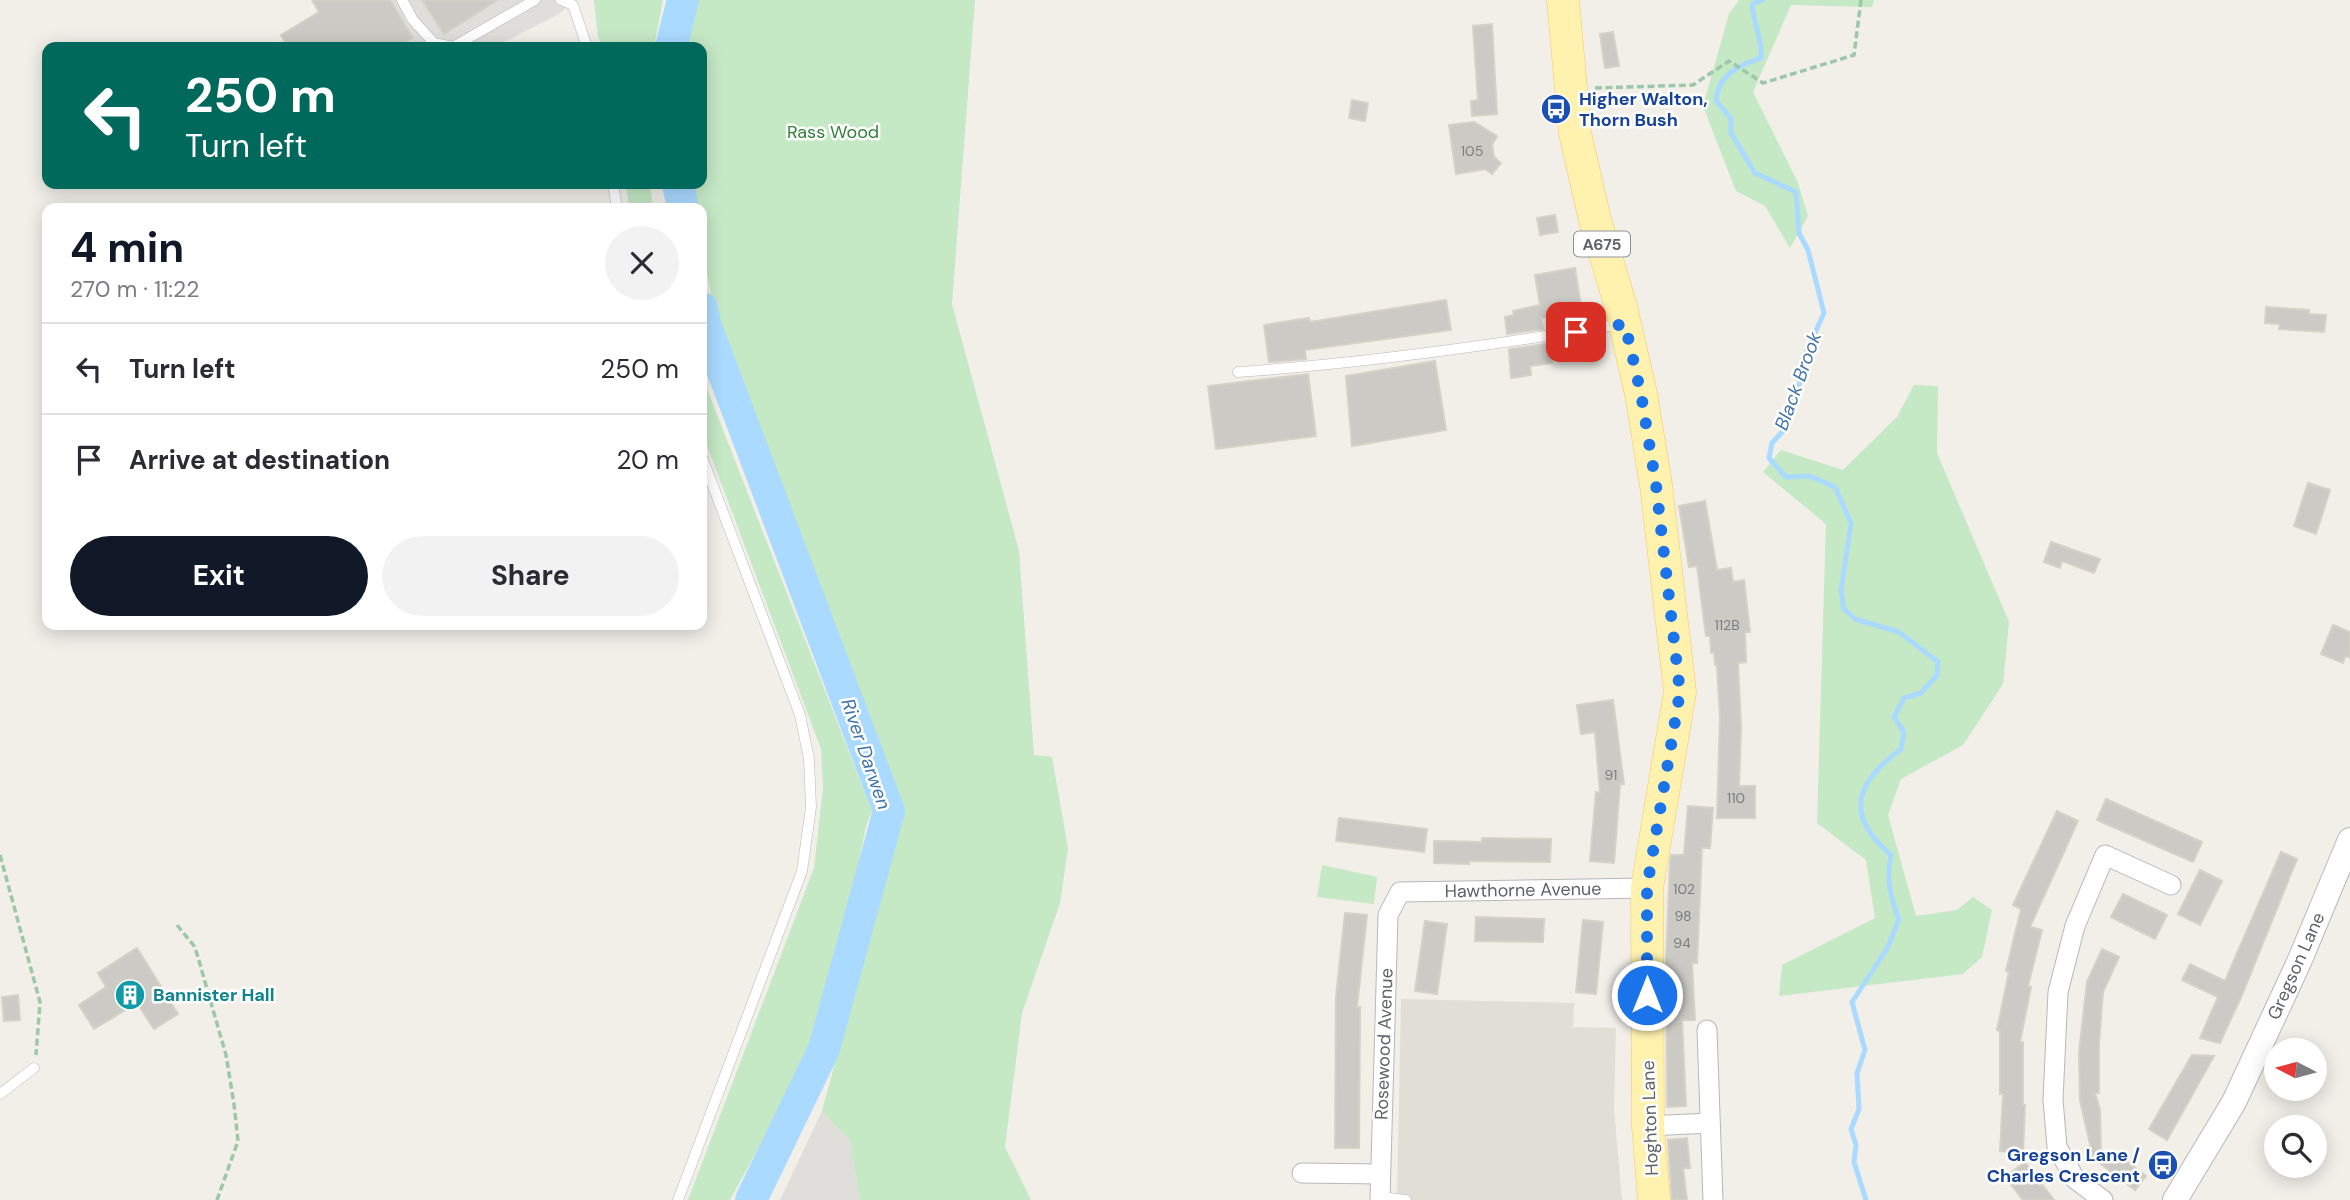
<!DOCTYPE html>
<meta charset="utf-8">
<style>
body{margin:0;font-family:"DM Sans",sans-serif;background:#f2f2f3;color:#2b2b33;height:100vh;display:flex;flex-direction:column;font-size:26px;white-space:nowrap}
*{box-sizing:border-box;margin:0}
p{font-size:23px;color:#7c7c81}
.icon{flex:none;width:38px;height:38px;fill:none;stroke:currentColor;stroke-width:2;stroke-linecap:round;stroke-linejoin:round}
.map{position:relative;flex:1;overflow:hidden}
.drawer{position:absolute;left:42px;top:203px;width:665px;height:427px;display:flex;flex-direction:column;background:#fff;border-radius:14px;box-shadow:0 4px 18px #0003}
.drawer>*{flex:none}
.banner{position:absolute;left:42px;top:42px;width:665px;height:147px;border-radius:14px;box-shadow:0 4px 18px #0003;background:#00695c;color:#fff;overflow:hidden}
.needle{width:46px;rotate:276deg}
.tools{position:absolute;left:2264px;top:1038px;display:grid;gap:14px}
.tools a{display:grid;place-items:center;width:63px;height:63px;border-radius:50%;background:#fff;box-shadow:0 4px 18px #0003;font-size:35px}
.pin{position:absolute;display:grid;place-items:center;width:60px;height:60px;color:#fff;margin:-30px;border-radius:14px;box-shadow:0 4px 10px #0006}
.me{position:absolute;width:77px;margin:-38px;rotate:0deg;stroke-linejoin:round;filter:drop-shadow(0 0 5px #0008)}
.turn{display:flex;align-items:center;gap:24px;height:147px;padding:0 28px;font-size:32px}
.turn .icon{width:91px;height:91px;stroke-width:2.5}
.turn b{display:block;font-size:49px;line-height:60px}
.round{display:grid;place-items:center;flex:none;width:74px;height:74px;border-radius:37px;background:#f2f2f3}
.head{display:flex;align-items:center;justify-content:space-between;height:119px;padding:0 28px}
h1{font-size:42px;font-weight:700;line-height:52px;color:#111827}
.cta{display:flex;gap:14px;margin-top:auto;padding:14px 28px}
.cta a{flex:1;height:80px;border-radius:42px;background:#111827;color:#fff;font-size:28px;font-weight:700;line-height:80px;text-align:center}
.cta a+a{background:#f2f2f3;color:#2b2b33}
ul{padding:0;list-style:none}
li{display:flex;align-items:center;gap:21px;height:91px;padding:0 28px;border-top:2px solid #e1e1e2}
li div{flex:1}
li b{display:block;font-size:26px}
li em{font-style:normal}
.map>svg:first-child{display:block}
.industrial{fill:#e0deda}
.education{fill:#e1ded6}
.green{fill:#c5e8c5}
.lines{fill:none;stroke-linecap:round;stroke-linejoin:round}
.stream{stroke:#aadaff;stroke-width:5}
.river{stroke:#aadaff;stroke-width:32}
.building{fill:#cccac5;stroke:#d6d1c6;stroke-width:2}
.service-casing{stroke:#b5b8bc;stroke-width:11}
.minor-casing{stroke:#b5b8bc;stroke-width:21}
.tertiary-casing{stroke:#b5b8bc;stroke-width:26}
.primary-casing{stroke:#f2c960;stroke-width:33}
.path{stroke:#9cc7a9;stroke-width:3.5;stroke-dasharray:7 3.5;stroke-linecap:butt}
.service{stroke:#fff;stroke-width:10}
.minor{stroke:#fff;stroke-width:19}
.tertiary{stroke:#fff;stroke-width:24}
.primary{stroke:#fff2af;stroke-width:32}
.route{stroke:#1a73e8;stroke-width:12;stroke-dasharray:0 21.6}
.labels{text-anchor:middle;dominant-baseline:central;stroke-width:5;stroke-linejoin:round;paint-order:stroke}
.number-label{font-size:14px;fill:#7a7d7f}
.shield{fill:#fff;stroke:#8f9295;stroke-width:2}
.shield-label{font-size:16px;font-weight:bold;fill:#5f6368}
.transit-label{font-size:18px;font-weight:bold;fill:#164399;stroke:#fff;text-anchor:start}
.park-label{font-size:18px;fill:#348238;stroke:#fff}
.street-label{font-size:18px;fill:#5f6368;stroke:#fff}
.culture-label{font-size:18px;font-weight:bold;fill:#0d838f;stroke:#fff;text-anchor:start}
.water-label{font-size:19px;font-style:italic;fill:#4174aa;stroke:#fff}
</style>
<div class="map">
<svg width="2350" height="1200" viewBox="0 0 2350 1200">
<rect width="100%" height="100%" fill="#f1efe8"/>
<g class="industrial">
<path d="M 312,0 L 575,0 L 559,14 L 494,47 L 288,47 L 281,35 L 319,12 Z"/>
<path d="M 822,1111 L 850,1141 L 860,1200 L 780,1200 Z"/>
</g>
<path class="education" d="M 1401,999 L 1574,1003 L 1573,1027 L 1616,1028 L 1614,1109 L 1622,1200 L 1397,1200 Z"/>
<g class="green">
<path d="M 594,0 L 663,0 L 654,47 L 604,47 L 598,37 Z"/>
<path d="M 689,0 L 975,0 L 952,304 L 1019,551 L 1034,755 L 1052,757 L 1068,848 L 1060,903 L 1022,1013 L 1005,1147 L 1031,1200 L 860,1200 L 850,1141 L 822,1111 L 903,809 L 716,319 L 702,248 L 702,208 L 693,208 L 688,184 L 702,184 L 702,47 L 679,47 Z"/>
<path d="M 1739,0 L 1874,0 L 1872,7 L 1791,5 L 1753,92 L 1798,183 L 1808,216 L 1790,248 L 1765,206 L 1736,191 L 1703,106 L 1729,14 Z"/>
<path d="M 626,184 L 650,184 L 653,208 L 629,208 Z"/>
<path d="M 702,376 L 872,811 L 866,826 L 847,919 L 814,1045 L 730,1200 L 688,1200 L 814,868 L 823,788 L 821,749 L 702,432 Z"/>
<path d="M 1914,385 L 1938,386 L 1937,453 L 2009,622 L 2003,684 L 1963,745 L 1901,779 L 1888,815 L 1916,916 L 1957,910 L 1973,897 L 1992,910 L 1982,957 L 1963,974 L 1779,996 L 1782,965 L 1875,918 L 1866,860 L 1817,823 L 1826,524 L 1763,472 L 1781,450 L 1843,470 L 1897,417 Z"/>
<path d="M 1322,865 L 1377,877 L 1374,904 L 1317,897 Z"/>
</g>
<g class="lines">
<path class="stream" d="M 1763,0 L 1752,4 C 1753,24 1763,39 1761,58 C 1739,65 1718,75 1716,100 L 1731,119 L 1731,133 L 1755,173 L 1796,192 L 1799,233 L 1808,250 L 1824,313 L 1799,368 L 1801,379 L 1784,430 L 1772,443 L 1769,458 L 1786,477 L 1810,476 L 1835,487 L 1851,523 L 1841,590 L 1844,609 L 1855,619 L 1899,632 L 1938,662 L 1937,675 L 1921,693 L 1904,698 L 1894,717 L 1904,732 L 1901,749 C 1855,783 1844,815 1891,855 C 1886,879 1890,897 1899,919 L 1888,947 L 1852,1002 L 1865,1050 L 1857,1073 L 1859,1109 L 1851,1129 L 1856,1145 L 1854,1162 L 1866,1200"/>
<g class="river">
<path d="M 671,47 L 683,0"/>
<path d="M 678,184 L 683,208"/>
<path d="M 702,308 L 705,324 L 889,811 L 824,1049 L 751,1200"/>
</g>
</g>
<g class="building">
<path d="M 312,0 L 390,0 L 413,38 L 397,47 L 288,47 L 281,35 L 319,12 Z"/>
<path d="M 422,0 L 497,0 L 444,34 Z"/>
<path d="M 1492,24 L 1497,114 L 1472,116 L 1471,101 L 1478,100 L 1473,26 Z"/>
<path d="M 1613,32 L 1619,66 L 1605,68 L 1600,34 Z"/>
<path d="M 1352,100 L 1368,103 L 1365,121 L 1349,118 Z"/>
<path d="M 1474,122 L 1497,136 L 1492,145 L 1494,157 L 1501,163 L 1492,174 L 1485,169 L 1456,174 L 1449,125 Z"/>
<path d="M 1555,215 L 1558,232 L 1540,235 L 1537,218 Z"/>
<path d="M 1575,268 L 1582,312 L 1541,318 L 1543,329 L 1507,334 L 1505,317 L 1514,315 L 1513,311 L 1540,305 L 1535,275 Z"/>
<path d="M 1446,300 L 1451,330 L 1305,350 L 1306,359 L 1269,362 L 1264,325 L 1309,318 L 1310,322 Z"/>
<path d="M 2266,307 L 2309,310 L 2309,314 L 2326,315 L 2324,332 L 2279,329 L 2280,324 L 2265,323 Z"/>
<path d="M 1546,344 L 1550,345 L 1552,363 L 1530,366 L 1531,375 L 1511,378 L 1509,349 Z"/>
<path d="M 1435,361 L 1446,430 L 1352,446 L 1346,376 Z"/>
<path d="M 1308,374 L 1316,436 L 1216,449 L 1208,386 Z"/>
<path d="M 2308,483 L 2330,490 L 2316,534 L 2294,526 Z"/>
<path d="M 1705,501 L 1717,570 L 1731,568 L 1733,582 L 1744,580 L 1750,632 L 1745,632 L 1746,662 L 1738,663 L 1741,727 L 1739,786 L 1755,786 L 1755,818 L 1717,818 L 1720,717 L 1717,665 L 1715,665 L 1714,652 L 1711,653 L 1710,636 L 1706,636 L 1697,566 L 1689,567 L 1679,506 Z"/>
<path d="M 2051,542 L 2100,559 L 2094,573 L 2062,561 L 2060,568 L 2044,562 Z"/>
<path d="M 2333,625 L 2350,632 L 2350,658 L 2345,656 L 2343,663 L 2321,654 Z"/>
<path d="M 1613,700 L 1624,784 L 1620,784 L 1614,863 L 1590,861 L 1596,792 L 1600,793 L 1595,732 L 1581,734 L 1577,705 Z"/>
<path d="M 2106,799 L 2202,842 L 2193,862 L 2097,820 Z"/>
<path d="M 1688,806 L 1713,808 L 1710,848 L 1702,848 L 1697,963 L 1692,963 L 1695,1020 L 1682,1020 L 1686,1106 L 1667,1107 L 1666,959 L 1670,862 L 1671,855 L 1684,855 Z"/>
<path d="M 2057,811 L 2078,821 L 2030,927 L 2042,930 L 2028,986 L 2031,987 L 2020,1042 L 2023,1042 L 2023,1105 L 2025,1105 L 2023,1153 L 2000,1151 L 2003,1094 L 2000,1094 L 2000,1031 L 1997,1030 L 2009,972 L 2006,971 L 2021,909 L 2013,905 Z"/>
<path d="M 1339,818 L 1427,829 L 1424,852 L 1336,841 Z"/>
<path d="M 1482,838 L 1551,839 L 1550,862 L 1469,861 L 1469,864 L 1434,863 L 1434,841 L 1482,842 Z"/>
<path d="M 2281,852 L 2297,859 L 2242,995 L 2220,1043 L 2200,1038 L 2218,997 L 2182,980 L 2190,964 L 2225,981 Z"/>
<path d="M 2200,870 L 2222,881 L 2200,925 L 2178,914 Z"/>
<path d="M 2123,894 L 2167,915 L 2155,939 L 2111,917 Z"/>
<path d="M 1345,913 L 1367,915 L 1357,1007 L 1360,1007 L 1359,1148 L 1335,1148 L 1336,996 Z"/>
<path d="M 1476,917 L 1544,919 L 1543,942 L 1475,941 Z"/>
<path d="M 1583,920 L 1603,922 L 1596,994 L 1576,992 Z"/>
<path d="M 1425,921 L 1447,924 L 1437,994 L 1415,991 Z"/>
<path d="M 137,948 L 178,1014 L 154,1029 L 137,1003 L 94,1029 L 79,1005 L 106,987 L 98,973 Z"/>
<path d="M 2102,949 L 2119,957 L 2103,992 L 2099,1043 L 2099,1093 L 2095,1093 L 2100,1110 L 2101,1157 L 2097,1158 L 2122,1158 L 2146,1176 L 2135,1190 L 2093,1158 L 2080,1100 L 2079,1052 L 2087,982 Z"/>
<path d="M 18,995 L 20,1020 L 4,1021 L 2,997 Z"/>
<path d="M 2192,1055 L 2214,1056 L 2167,1140 L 2149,1129 Z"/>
<path d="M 1687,1138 L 1690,1168 L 1683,1168 L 1687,1200 L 1672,1200 L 1668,1140 Z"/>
<path d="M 2025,1162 L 2054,1200 L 2023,1200 L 2005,1177 Z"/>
</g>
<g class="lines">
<g class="service-casing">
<g id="service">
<path d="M 402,0 L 413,20 L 434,43 L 453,47 L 535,0"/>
<path d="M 561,0 L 573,5 L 587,47"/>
<path d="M 613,184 L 617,208"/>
<path d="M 1238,372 C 1367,363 1494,345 1621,324"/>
<path d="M 0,1094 L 34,1068"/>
<path d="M 1380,1197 L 1406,1200"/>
<path d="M 678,1200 L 802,871 L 811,807 L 809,759 L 800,715 L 702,457"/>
</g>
</g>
<g class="minor-casing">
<g id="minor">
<path d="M 1707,1030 L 1713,1200"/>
<path d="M 1648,1126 L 1710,1123"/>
<path d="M 1302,1173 L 1380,1174"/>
<path d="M 1380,1200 L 1388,915 L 1400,892 L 1647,888"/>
<path d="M 2103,1200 L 2075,1179 L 2057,1147 L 2053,1100 L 2058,992 L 2075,926 L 2105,855 L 2171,885"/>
</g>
</g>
<g class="tertiary-casing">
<path id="tertiary" d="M 2175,1200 L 2234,1102 L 2299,962 L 2350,840"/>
</g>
<g class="primary-casing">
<path id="primary" d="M 1563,0 L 1575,133 L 1595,220 L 1621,307 L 1641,394 L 1656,485 L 1680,692 L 1647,888 L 1648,1126 L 1654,1200"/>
</g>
<g class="path">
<path d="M 1595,88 L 1693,85 L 1729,61 L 1763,83 L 1854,55 L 1861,0"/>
<path d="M 0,855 L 40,1002 L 36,1055"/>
<path d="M 177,925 L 195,947 L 226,1055 L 234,1104 L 238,1141 L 217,1200"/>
</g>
<use href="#service" class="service"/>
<use href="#minor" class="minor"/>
<use href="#tertiary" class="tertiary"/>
<use href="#primary" class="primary"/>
</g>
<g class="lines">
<path class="route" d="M 1576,332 L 1625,324 L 1641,394 L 1656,485 L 1680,692 L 1647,887 L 1647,995"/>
</g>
<defs>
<g id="bus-disc" transform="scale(1.575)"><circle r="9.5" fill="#1a4fb4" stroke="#fff"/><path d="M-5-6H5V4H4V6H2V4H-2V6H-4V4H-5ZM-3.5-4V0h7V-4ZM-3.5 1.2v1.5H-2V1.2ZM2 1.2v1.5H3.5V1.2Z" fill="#fff"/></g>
<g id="building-disc" transform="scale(1.575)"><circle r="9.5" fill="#0f9aa8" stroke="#fff"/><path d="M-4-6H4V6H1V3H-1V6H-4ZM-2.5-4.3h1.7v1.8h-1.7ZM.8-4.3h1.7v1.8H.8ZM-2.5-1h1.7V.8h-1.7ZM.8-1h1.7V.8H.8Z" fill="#fff"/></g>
</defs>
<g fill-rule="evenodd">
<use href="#bus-disc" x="1556" y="109"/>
<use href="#building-disc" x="130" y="995"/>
<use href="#bus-disc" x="2163" y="1165"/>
</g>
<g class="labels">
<g class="number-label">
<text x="1472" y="151">105</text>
<text x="1727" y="625">112B</text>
<text x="1611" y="775">91</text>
<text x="1736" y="798">110</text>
<text x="1684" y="889">102</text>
<text x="1683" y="916">98</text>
<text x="1682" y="943">94</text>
</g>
<rect class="shield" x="1574" y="231.5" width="56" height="25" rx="5"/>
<g class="shield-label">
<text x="1602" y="244">A675</text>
</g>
<g class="transit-label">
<text x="1579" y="99">Higher Walton,<tspan x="1579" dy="21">Thorn Bush</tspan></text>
<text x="2140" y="1155" text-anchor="end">Gregson Lane /<tspan x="2140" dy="21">Charles Crescent</tspan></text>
</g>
<g class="park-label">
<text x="833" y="132">Rass Wood</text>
</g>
<g class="street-label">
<text transform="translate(1523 890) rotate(-1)">Hawthorne Avenue</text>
<text transform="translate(2296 966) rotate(-66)">Gregson Lane</text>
<text transform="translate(1384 1044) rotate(-88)">Rosewood Avenue</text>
<text transform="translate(1650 1118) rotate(-92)">Hoghton Lane</text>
</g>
<g class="culture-label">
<text x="153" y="995">Bannister Hall</text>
</g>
<g class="water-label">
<text transform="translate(1798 381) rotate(-70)">Black Brook</text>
<text transform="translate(866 754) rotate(71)">River Darwen</text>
</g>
</g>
</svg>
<div class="tools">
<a><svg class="needle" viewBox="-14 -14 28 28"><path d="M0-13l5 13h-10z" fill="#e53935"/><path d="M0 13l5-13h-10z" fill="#7c7c81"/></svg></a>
<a><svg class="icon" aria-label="search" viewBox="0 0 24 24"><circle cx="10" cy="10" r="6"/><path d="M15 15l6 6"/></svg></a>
</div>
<div class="pin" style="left:1576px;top:332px;background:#d93025"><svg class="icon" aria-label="arrive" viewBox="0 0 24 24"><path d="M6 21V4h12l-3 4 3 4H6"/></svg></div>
<svg class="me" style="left:1647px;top:995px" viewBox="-20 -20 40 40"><circle r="17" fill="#1a73e8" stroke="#fff" stroke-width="3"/><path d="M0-11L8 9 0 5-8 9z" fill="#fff"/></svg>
<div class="banner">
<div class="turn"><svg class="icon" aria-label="left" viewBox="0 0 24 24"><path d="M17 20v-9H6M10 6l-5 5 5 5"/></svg><div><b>250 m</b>Turn left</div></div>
</div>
<section class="drawer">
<div class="head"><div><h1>4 min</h1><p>270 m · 11:22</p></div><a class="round"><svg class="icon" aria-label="close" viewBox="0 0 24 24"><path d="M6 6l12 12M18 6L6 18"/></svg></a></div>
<ul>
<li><svg class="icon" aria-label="left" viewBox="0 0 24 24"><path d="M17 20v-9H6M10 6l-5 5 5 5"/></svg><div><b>Turn left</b></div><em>250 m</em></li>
<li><svg class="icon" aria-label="arrive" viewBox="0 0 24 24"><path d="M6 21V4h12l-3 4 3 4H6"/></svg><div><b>Arrive at destination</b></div><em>20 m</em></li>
</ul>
<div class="cta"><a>Exit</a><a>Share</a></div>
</section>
</div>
